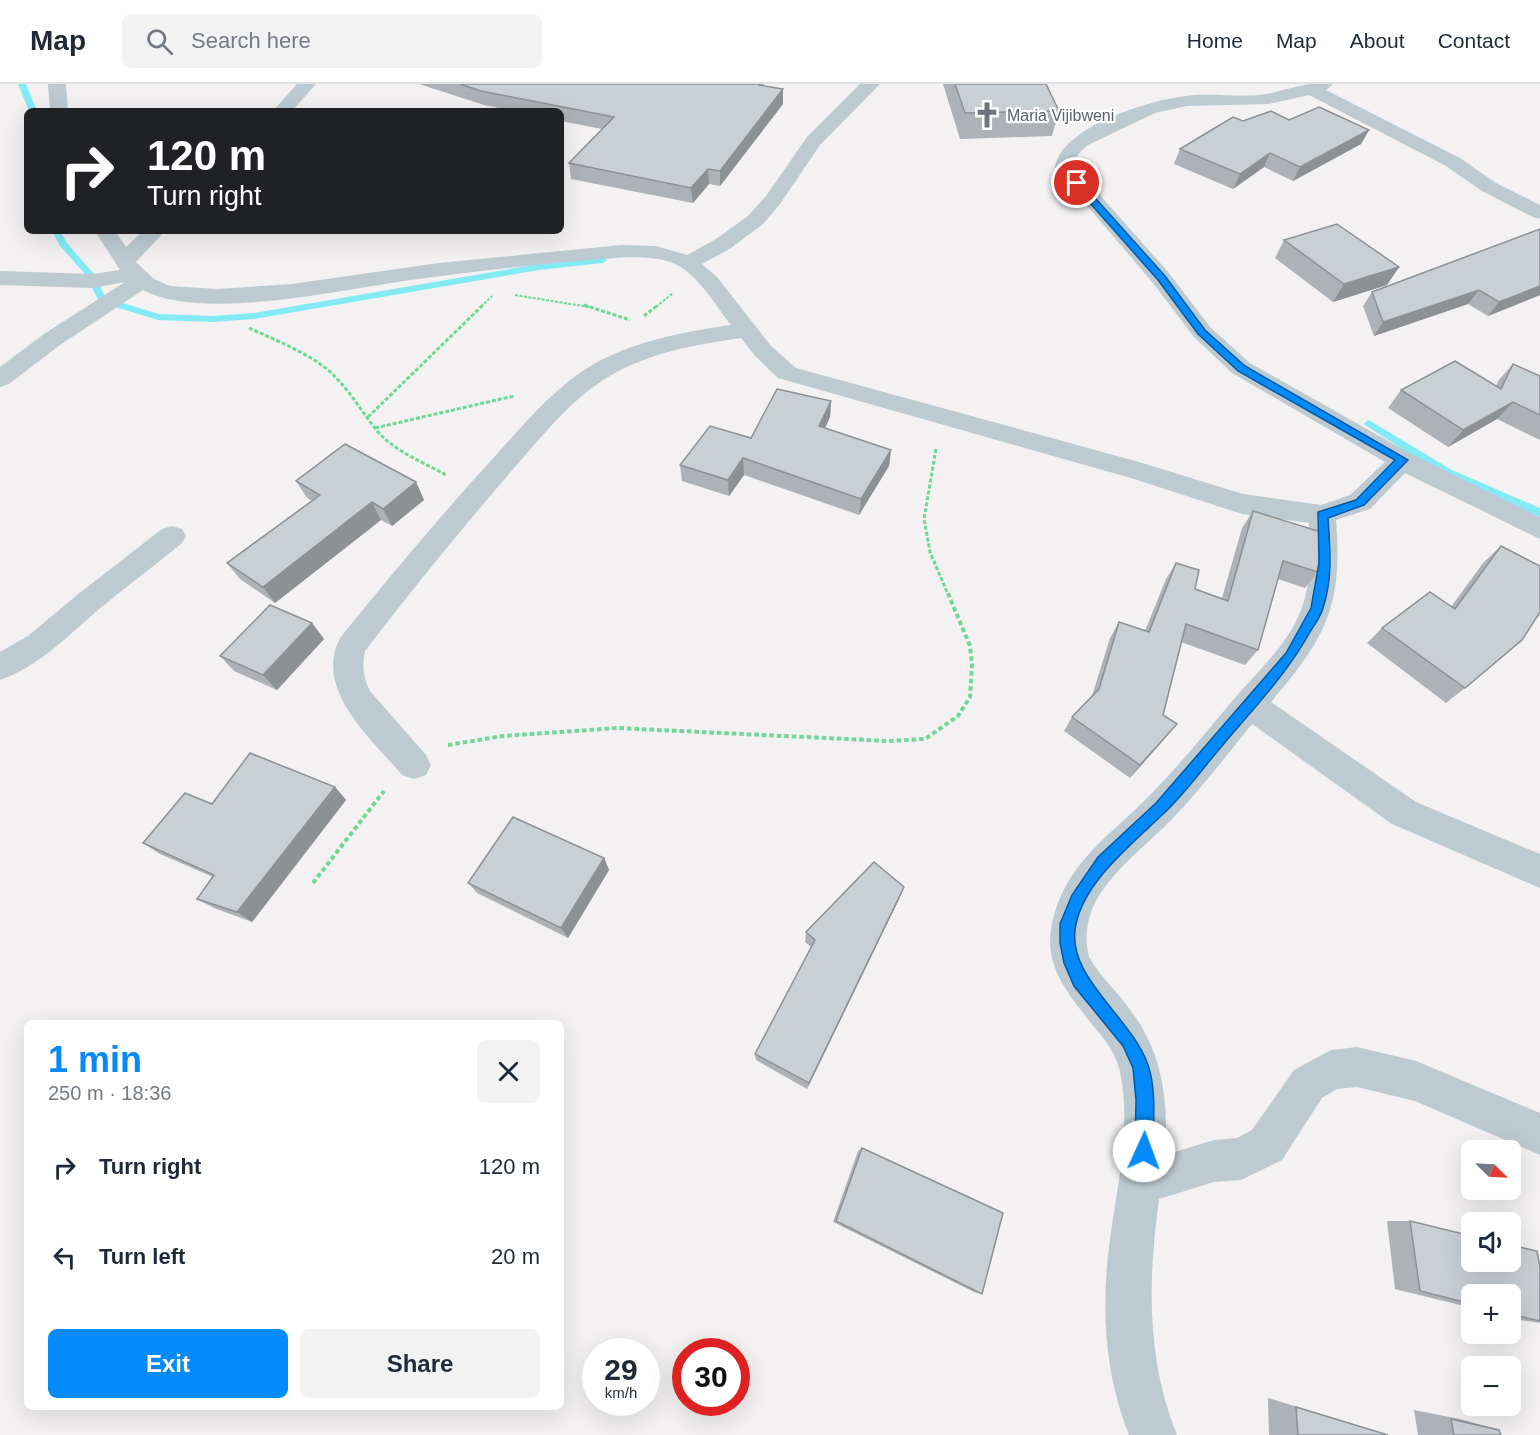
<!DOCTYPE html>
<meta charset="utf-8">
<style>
body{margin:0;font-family:Helvetica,sans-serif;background:#f2f2f3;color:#1f2937;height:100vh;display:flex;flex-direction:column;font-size:22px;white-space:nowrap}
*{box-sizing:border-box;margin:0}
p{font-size:20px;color:#747a83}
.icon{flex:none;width:33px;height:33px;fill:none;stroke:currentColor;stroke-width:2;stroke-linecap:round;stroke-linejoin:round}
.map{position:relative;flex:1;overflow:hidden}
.sheet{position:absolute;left:24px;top:936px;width:540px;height:390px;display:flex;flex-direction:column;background:#fff;border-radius:9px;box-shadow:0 6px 24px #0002}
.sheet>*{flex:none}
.banner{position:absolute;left:24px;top:24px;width:540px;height:126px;border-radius:9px;box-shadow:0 6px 24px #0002;background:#202124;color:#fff;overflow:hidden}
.needle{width:39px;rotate:114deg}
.buttons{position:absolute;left:1461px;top:1056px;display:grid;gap:12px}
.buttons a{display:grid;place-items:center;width:60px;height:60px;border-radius:9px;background:#fff;box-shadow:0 6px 24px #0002;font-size:30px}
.speed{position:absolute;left:582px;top:1254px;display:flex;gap:12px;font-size:30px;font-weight:700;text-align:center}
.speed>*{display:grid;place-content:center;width:78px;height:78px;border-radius:50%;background:#fff;box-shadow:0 6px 24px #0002;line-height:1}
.speed small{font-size:15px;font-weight:400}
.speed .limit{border:9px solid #d22;background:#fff;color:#111}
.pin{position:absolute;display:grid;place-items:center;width:51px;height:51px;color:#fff;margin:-26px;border:3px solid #fff;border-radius:50%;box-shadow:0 2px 6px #0007}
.me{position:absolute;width:66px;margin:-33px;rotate:2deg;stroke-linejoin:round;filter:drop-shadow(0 0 4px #0008)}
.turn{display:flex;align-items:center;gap:21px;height:126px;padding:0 24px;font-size:27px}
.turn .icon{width:78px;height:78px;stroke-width:2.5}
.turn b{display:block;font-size:42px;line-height:51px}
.round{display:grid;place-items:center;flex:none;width:63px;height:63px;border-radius:9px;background:#f2f2f3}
.head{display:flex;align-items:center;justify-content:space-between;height:102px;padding:0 24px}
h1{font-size:36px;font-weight:700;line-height:45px;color:#058bf9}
.button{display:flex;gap:12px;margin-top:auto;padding:12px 24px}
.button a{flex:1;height:69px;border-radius:9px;background:#058bf9;color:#fff;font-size:24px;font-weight:700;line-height:69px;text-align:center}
.button a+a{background:#f2f2f3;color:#1f2937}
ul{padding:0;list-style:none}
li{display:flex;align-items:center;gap:18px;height:90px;padding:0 24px}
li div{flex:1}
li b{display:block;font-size:22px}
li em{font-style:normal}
header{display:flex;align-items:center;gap:36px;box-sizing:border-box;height:84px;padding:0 30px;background:#fff;border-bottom:2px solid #e0e1e3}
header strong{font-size:28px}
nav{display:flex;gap:33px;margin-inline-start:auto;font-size:21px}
.search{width:420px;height:54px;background:#f2f2f3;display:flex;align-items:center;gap:15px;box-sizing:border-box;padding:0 21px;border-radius:9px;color:#747a83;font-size:22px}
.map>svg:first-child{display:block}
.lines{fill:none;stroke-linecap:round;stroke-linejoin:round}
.stream{fill:#84ebf6;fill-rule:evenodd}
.path-far2{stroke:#6fd798;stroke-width:2;stroke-dasharray:3 1.5;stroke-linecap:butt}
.path-far1{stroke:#6fd798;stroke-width:3;stroke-dasharray:4 2;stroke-linecap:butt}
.path{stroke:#6fd798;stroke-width:4;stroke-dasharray:4.5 3;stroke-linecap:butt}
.street{fill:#bdcad2;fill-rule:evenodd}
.wall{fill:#aeb2b6}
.shaded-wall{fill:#8d9194}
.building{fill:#cacfd4;stroke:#8d9194;stroke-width:1.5}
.route{fill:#058bf9;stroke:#035aa2;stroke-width:1.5}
.labels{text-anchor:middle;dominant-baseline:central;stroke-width:4.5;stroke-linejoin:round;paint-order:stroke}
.far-worship-label{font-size:16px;fill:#5b616d;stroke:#fff;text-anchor:start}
</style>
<header>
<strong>Map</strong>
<div class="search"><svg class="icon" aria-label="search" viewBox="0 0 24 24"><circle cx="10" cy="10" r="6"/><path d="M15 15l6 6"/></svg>Search here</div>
<nav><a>Home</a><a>Map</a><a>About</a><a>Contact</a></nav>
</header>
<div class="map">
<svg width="1540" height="1351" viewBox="0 0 1540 1351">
<rect width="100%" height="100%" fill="#f3f1f1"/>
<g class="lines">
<g class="stream">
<path d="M 18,0 L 26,0 L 37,27 L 29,27 Z"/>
<path d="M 52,147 L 60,147 L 67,159 L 94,190 L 106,214 L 159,230 L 213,232 L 254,229 L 539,180 L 603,173 L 607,176 L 603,179 L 539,186 L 254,235 L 213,238 L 158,236 L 99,218 L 86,191 L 60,162 Z"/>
<path d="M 1369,336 L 1452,386 L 1540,424 L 1540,433 L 1444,392 L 1365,341 L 1364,339 Z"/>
</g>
<g class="path-far2">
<path d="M 515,211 L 589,223"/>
<path d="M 481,223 L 492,212"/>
<path d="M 656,223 L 673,209"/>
</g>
<g class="path-far1">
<path d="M 584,221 L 630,236"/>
<path d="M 644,232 L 658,221"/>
<path d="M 249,244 C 275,256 304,267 327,285 C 349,304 361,328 379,349 C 396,368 425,379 446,391"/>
<path d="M 368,333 L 483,221"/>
<path d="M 375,344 L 514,312"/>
<path d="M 936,365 L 924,435 L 930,468 L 947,508"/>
</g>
<g class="path">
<path d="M 448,661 L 503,652 L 617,644 L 888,657 L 925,655 L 958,632 L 970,613 L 972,580 L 970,562 L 947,507"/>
<path d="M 313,799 L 384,707"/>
</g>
<g class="street">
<path d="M 48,0 L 66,0 L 68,27 L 50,27 Z"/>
<path d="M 297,0 L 316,0 L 292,27 L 273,27 Z"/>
<path d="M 860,0 L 880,0 L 820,61 L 780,120 L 763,140 L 731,164 L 702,180 L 717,193 L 771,262 L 796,284 L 1139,378 L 1243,410 L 1321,421 L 1350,411 L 1385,378 L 1232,289 L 1194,253 L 1153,199 L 1055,84 C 1060,43 1150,16 1186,12 C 1211,9 1235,13 1260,11 C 1277,9 1293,2 1310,0 C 1317,0 1325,0 1333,0 L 1326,6 L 1460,74 L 1496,99 L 1540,121 L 1540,135 L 1533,133 L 1482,107 L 1446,82 L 1309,11 L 1269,20 L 1187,22 L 1155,29 L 1088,61 L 1078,70 L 1075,83 L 1169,189 L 1210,243 L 1250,279 L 1411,370 L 1540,433 L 1540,455 L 1405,389 L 1370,425 L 1336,436 C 1343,523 1326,553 1271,618 L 1416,718 L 1540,770 L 1540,804 L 1392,740 L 1252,640 C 1226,672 1201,705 1172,735 C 1147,761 1116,783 1097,815 C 1087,833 1084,853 1089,873 C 1100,893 1118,908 1131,927 C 1163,969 1169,1020 1165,1071 L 1214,1056 L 1237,1054 L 1252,1046 L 1294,986 L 1331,966 L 1357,963 L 1416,977 L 1540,1029 L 1540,1071 L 1415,1017 L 1357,1003 L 1337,1005 L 1322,1014 L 1282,1076 L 1241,1096 L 1214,1098 L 1159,1115 C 1148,1196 1146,1274 1177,1351 L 1129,1351 C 1105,1291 1101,1227 1109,1163 C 1116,1106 1131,1050 1121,993 C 1118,973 1108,959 1095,944 C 1059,899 1036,872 1060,814 C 1077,774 1110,750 1140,721 C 1174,688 1203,652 1233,616 C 1257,588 1288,561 1301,526 C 1312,498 1310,468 1309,439 L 1242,430 L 1131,394 L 778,294 L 755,272 L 741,254 C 695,261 650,268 610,292 C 573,313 543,351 515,383 C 464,442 413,504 365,567 C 362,582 363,593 370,607 L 426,671 L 431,681 L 426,691 L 414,695 L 402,691 C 372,655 313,606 340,554 C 390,492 442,430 496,371 C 525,339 555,303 592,281 C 634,257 683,248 731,241 C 716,222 701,196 681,183 C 655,167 607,175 578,177 C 522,182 467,188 411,196 C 345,205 201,238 143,206 L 60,261 L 9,300 L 0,303 L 0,283 L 44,250 L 125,198 L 93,204 L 0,201 L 0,187 L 93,190 L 120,186 L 95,147 L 115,147 L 126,163 L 143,147 L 165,147 L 136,178 L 154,195 L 170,202 L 218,205 L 292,200 L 439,179 L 621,161 L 656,162 L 687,171 L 716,155 L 748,132 L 766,112 L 807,53 Z"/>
<path d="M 172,442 L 182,445 L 186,452 L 182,459 C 154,482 126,503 98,526 C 67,552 40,582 0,596 L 0,568 L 28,552 L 77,511 L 162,445 Z"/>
</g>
</g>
<g class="wall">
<path d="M 419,0 L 764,0 L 764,2 L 783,5 L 783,20 L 720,102 L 709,100 L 693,119 L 571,95 L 569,79 L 602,45 L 561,37 L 561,27 L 512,27 L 484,21 Z"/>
<path d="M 943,0 L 1046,0 L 1059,27 L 1052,52 L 960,55 Z"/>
<path d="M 1289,36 L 1369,46 L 1361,60 L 1293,97 L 1264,83 L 1233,105 L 1174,80 L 1180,65 L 1243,37 Z"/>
<path d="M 1540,145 L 1540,211 L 1488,232 L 1468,220 L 1374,252 L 1363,222 L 1372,208 Z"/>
<path d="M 1284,156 L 1399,183 L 1387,201 L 1333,218 L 1275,174 Z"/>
<path d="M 1513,280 L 1540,292 L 1540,356 L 1497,335 L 1448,363 L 1388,324 L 1401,306 L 1496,302 L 1498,297 Z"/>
<path d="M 831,317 L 830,333 L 825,344 L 891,366 L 889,382 L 859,431 L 744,391 L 729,412 L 682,397 L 680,381 L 751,354 Z"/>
<path d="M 296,397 L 416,398 L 424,416 L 392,442 L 381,436 L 275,519 L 240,495 L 227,479 L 312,417 L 307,414 Z"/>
<path d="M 1253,427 L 1318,488 L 1305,504 L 1278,495 L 1258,566 L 1245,581 L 1181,558 L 1163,631 L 1165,654 L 1130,694 L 1064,647 L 1072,633 L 1092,612 L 1110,554 L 1119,538 L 1145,547 L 1166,495 L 1176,479 L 1195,505 L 1222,514 L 1242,444 Z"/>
<path d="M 1501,462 L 1465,604 L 1446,619 L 1367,559 L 1382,544 L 1451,523 L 1483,479 Z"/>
<path d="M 312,539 L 324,555 L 277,606 L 234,587 L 220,572 Z"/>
<path d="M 335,703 L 346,716 L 252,838 L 214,824 L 197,815 L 213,793 L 160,770 L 143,759 L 212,720 Z"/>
<path d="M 604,774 L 609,786 L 568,854 L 477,809 L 468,799 Z"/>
<path d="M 904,803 L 900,813 L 807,1005 L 756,976 L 755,970 L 811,863 L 805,858 L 806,848 Z"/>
<path d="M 862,1064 L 982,1210 L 974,1208 L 833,1138 L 858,1067 Z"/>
<path d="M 1387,1137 L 1410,1137 L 1540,1183 L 1540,1239 L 1520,1236 L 1510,1234 L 1510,1210 L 1472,1210 L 1472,1224 L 1395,1205 Z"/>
<path d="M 1268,1314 L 1389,1351 L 1269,1351 Z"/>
<path d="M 1414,1326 L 1460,1335 L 1499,1346 L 1501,1351 L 1418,1351 Z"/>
</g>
<g class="shaded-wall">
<path d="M 783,5 L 783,20 L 720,102 L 720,87 Z"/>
<path d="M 1369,46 L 1361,60 L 1293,97 L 1300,83 Z"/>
<path d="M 1270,69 L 1264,83 L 1233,105 L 1240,90 Z"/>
<path d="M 708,85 L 709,100 L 693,119 L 691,104 Z"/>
<path d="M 1399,183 L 1387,201 L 1333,218 L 1344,200 Z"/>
<path d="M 1540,202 L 1540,211 L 1488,232 L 1499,218 Z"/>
<path d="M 1479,206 L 1468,220 L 1374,252 L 1383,238 Z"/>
<path d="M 831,317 L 830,333 L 818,359 L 819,342 Z"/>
<path d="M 1513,318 L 1497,335 L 1448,363 L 1463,346 Z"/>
<path d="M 891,366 L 889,382 L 859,431 L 861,415 Z"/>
<path d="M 743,374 L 744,391 L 729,412 L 728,396 Z"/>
<path d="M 416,398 L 424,416 L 392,442 L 383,425 Z"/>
<path d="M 372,418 L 381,436 L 275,519 L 263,503 Z"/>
<path d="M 312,539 L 324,555 L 277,606 L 263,591 Z"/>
<path d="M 1177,640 L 1165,654 L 1130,694 L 1140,681 Z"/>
<path d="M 335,703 L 346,716 L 252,838 L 237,828 Z"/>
<path d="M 604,774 L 609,786 L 568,854 L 561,844 Z"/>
<path d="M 904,803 L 900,813 L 807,1005 L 809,999 Z"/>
</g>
<g class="building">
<path d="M 460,0 L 759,0 L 759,1 L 783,5 L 720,87 L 708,85 L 691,104 L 569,79 L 614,33 L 481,7 Z"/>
<path d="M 955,0 L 1046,0 L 1059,27 L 965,29 Z"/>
<path d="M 1319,23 L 1369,46 L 1300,83 L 1270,69 L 1240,90 L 1180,65 L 1233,33 L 1243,37 L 1271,27 L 1289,36 Z"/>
<path d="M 1337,140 L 1399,183 L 1344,200 L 1284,156 Z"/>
<path d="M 1540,145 L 1540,202 L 1499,218 L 1479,206 L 1383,238 L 1372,208 Z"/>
<path d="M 1455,277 L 1501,305 L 1513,280 L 1540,292 L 1540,331 L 1513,318 L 1463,346 L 1401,306 Z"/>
<path d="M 777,305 L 831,317 L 819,342 L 891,366 L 861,415 L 743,374 L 728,396 L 680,381 L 710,342 L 751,354 Z"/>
<path d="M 345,360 L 416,398 L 383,425 L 372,418 L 263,503 L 227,479 L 320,411 L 296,397 Z"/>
<path d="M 1253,427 L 1321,448 L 1318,488 L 1283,477 L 1258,566 L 1186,540 L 1163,631 L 1177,640 L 1140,681 L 1072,633 L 1099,605 L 1119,538 L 1149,548 L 1176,479 L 1199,486 L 1195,505 L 1228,517 Z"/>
<path d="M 1501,462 L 1540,482 L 1540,528 L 1522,556 L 1465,604 L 1382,544 L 1430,508 L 1455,525 Z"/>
<path d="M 270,521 L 312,539 L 263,591 L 220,572 Z"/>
<path d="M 250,669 L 335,703 L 237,828 L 197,815 L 214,791 L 143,759 L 185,709 L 212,720 Z"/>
<path d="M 513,733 L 604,774 L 561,844 L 468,799 Z"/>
<path d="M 874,778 L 904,803 L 809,999 L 755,970 L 815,856 L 806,848 Z"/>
<path d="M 862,1064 L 1003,1129 L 982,1210 L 836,1137 Z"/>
<path d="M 1410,1137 L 1472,1152 L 1472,1178 L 1510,1178 L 1510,1161 L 1537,1167 L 1540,1183 L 1540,1237 L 1510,1230 L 1510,1210 L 1472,1210 L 1472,1220 L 1420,1207 Z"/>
<path d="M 1296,1323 L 1388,1351 L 1298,1351 Z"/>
<path d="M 1451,1335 L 1499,1346 L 1501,1351 L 1454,1351 Z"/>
</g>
<path class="route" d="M 1074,97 L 1080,97 L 1165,192 L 1205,246 L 1245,282 L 1408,376 L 1364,421 L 1328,434 C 1330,464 1333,494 1323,524 C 1321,532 1315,540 1310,548 C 1287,590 1253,625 1222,662 C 1202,685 1184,711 1162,731 C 1132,760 1085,797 1076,840 C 1064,892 1131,932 1148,981 C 1157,1007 1153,1040 1153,1067 L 1150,1073 L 1144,1075 L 1138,1073 L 1135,1067 L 1136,1016 L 1133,984 L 1123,962 L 1074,902 L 1064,879 L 1060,859 L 1060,840 L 1072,811 L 1098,773 L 1156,719 L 1286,569 L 1311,524 L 1319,479 L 1318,428 L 1356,416 L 1395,376 L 1238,287 L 1198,250 L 1158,196 L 1074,101 Z"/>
<defs>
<g id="church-bare" transform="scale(2.07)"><path d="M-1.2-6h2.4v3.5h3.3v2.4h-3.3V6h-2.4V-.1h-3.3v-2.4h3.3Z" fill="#6b7280" stroke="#fff" stroke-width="2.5" paint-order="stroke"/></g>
</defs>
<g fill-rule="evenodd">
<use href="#church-bare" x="987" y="31"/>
</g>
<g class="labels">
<g class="far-worship-label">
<text x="1007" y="31">Maria Vijibweni</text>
</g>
</g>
</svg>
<div class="buttons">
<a><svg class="needle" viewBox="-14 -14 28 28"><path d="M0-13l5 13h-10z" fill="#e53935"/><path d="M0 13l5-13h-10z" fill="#747a83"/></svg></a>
<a><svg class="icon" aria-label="sound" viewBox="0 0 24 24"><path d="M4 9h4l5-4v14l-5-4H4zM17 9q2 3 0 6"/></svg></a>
<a>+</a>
<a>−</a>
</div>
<div class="speed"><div>29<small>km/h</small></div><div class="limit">30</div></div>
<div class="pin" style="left:1077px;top:99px;background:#d93025"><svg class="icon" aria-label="arrive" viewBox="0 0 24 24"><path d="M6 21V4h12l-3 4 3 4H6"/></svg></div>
<svg class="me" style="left:1144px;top:1067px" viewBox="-20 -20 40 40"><circle r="19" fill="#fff"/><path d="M0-13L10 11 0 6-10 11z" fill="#058bf9"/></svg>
<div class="banner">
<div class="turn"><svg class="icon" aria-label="right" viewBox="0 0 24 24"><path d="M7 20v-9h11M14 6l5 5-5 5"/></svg><div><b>120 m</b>Turn right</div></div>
</div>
<section class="sheet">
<div class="head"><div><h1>1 min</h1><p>250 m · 18:36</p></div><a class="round"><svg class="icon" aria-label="close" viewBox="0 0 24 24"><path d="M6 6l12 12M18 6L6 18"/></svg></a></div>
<ul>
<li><svg class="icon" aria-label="right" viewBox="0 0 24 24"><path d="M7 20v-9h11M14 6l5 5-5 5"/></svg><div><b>Turn right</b></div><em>120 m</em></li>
<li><svg class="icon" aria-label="left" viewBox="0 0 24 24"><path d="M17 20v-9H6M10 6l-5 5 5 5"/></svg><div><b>Turn left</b></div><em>20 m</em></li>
</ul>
<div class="button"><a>Exit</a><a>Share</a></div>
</section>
</div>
